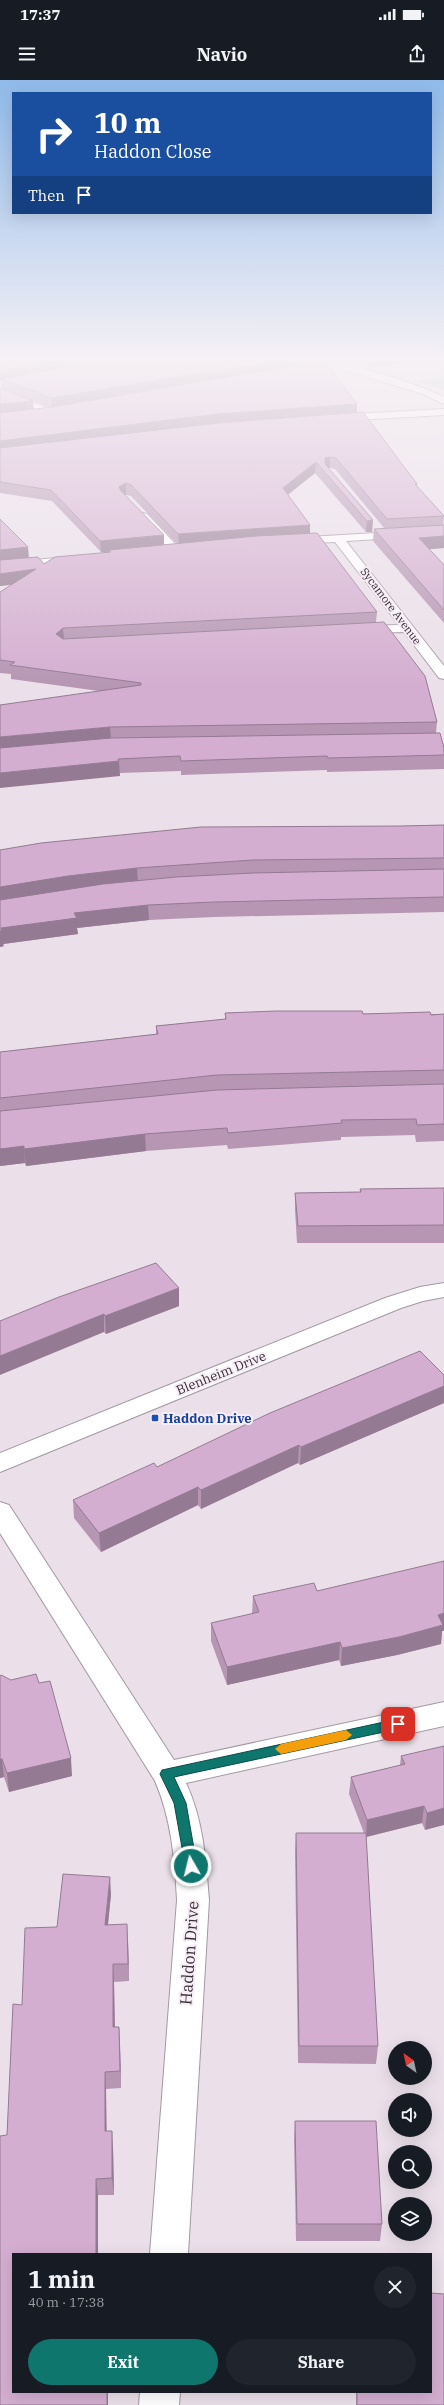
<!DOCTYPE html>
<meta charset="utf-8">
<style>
body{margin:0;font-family:"IBM Plex Serif",serif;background:#20242c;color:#f1f3f6;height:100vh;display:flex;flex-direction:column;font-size:15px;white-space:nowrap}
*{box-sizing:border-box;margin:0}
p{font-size:13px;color:#9ea1a6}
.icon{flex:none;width:22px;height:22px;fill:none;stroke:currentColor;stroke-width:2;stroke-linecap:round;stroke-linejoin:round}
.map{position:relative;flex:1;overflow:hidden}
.details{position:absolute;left:12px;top:2173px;width:420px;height:140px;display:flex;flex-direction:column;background:#171b24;border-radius:0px;box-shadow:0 4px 16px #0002}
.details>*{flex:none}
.banner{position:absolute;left:12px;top:12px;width:420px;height:122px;border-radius:0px;box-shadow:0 4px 16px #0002;background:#1a4fa0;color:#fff;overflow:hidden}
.needle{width:26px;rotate:327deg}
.controls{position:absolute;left:388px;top:1961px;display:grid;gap:8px}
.controls a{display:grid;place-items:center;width:44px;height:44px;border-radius:50%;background:#171b24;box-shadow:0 4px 16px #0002;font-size:20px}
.pin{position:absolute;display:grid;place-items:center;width:34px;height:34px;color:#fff;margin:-17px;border-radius:8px;box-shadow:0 2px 6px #0006}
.me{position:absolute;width:44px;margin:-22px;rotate:352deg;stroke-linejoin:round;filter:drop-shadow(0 0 3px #0008)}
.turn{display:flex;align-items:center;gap:14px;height:84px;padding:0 16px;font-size:18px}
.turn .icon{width:52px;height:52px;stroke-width:2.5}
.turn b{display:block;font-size:28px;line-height:34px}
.then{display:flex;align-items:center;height:38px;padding:0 16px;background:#0003;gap:8px;font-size:15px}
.round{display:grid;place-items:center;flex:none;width:42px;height:42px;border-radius:21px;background:#20242c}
.headline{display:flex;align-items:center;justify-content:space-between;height:68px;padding:0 16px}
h1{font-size:24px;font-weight:800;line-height:30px}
.primary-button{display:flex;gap:8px;margin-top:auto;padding:8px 16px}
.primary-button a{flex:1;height:46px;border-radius:24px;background:#0f766e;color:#fff;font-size:16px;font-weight:800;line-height:46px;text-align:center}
.primary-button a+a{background:#20242c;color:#f1f3f6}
.status{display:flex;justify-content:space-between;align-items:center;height:28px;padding:0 20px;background:#171b24;direction:ltr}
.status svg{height:11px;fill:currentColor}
header{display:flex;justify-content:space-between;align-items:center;height:52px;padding:0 16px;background:#171b24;font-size:18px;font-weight:800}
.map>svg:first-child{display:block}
.green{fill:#aecdbc}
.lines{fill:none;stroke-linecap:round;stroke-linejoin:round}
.street-casing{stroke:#a399a2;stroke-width:2}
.secondary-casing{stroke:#a399a2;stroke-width:2}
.street{fill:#fff;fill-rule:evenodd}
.secondary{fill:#fff;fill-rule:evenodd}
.wall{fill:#b696b3;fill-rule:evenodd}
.shaded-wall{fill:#947a92}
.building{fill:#d4aed0;stroke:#947a92}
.route{fill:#0f766e;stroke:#0a4d48}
.slow{fill:#f59e0b}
.transit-dot{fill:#1a4fb4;stroke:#f8edf7;stroke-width:1.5}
.labels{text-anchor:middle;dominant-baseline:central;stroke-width:4;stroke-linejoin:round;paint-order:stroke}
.far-street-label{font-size:11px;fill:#343034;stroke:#f8edf7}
.street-label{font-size:13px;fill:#343034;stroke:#f8edf7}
.transit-label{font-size:13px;font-weight:bold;fill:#164399;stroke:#f8edf7;text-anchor:start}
.near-street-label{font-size:16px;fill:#343034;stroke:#f8edf7}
</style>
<div class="status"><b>17:37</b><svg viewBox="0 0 49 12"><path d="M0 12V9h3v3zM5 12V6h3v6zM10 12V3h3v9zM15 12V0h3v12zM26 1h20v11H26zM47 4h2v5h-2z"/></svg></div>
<header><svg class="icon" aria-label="menu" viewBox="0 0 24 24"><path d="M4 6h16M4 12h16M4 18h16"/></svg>Navio<svg class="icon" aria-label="share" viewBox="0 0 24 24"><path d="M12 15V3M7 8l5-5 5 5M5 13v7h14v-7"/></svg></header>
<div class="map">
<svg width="444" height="2325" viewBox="0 0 444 2325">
<rect width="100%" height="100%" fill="#ebe0e9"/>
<path class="green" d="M 444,297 L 444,310 L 418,301 Z"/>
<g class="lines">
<g class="street-casing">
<g id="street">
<path d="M 0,310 L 55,331 L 57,333 L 49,335 L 0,316 Z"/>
<path d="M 143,433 L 147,434 L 179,468 L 179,472 L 171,472 L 139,438 L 139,434 Z"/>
<path d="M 444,449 L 444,455 L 346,461 L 444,586 L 444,599 L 439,598 L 404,552 L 356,553 L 354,550 L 360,546 L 399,545 L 335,462 L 291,464 L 285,461 L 291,458 Z"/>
<path d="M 78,476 L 84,479 L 82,481 L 0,491 L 0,483 Z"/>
<path d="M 0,1422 L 9,1425 L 174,1680 L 444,1622 L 444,1646 L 186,1703 C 203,1739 206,1780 209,1820 L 188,2174 L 150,2174 L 177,1820 C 175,1779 171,1738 155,1701 L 0,1453 Z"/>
<path d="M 140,2312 L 180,2312 L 179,2325 L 139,2325 Z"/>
</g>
</g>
<g class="secondary-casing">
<g id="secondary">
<path d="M 321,281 C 349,281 417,304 444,317 L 444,324 L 423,314 L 335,287 L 298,294 L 294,291 L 325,284 Z"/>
<path d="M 444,329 L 444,335 L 337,341 L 332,338 L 337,335 Z"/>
<path d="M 444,1203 L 444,1217 L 423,1221 L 401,1228 L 0,1392 L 0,1373 L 385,1218 L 420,1207 Z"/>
</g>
</g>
<use href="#street" class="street"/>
<use href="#secondary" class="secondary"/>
</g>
<g class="wall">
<path d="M 0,281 L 319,281 L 357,324 L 357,333 L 417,404 L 417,406 L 444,436 L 443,445 L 444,445 L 444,468 L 429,469 L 444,485 L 444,543 L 373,461 L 374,449 L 385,449 L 335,389 L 330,388 L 328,388 L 373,440 L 372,452 L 366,452 L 315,393 L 288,415 L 310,445 L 310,453 L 377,532 L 376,542 L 437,642 L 436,653 L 444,668 L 444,689 L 327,692 L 327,690 L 181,695 L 181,691 L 119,693 L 120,696 L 99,611 L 11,599 L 11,594 L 0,593 L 0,512 L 11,505 L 0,506 L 0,439 L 29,478 L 44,484 L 109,472 L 101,472 L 52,421 L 0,413 L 0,308 L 2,309 L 1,301 L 0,301 ZM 33,321 L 50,328 L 33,329 ZM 125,415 L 126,415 L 131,416 L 177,464 L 164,465 Z"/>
<path d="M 364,281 L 410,281 L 371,288 Z"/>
<path d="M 444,745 L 444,832 L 214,837 L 149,840 L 77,848 L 78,854 L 3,864 L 4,866 L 0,867 L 0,770 L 401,746 Z"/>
<path d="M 225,933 L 444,934 L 444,1061 L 416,1062 L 415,1055 L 341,1057 L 341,1060 L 228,1069 L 227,1065 L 146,1071 L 26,1086 L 25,1083 L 0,1086 L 0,972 L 156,954 L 156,946 L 225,939 Z"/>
<path d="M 444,1108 L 444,1163 L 297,1163 L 295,1130 L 295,1113 L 360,1112 L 360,1109 Z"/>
<path d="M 179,1208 L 179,1226 L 106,1254 L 104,1252 L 0,1241 Z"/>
<path d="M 444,1295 L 444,1323 L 300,1385 L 298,1383 L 201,1429 L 198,1425 L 101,1472 L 74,1438 L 73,1420 L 157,1387 Z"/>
<path d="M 317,1511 L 442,1551 L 441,1564 L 397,1575 L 341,1586 L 339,1580 L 227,1605 L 211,1561 L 211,1543 L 252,1534 L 253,1516 Z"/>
<path d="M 0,1596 L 11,1600 L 39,1603 L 72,1696 L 9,1712 L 4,1697 L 0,1698 Z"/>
<path d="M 444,1666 L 425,1750 L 422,1743 L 366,1757 L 378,1966 L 376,1984 L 298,1983 L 295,1772 L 296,1753 L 364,1753 L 349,1714 L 351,1697 L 400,1685 L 401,1676 Z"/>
<path d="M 111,1814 L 108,1845 L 128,1861 L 129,1901 L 114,1902 L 115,1947 L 119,1947 L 120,1964 L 121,2008 L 106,2009 L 106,2051 L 113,2068 L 114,2115 L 98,2115 L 7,2055 L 22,1925 L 57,1847 Z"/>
<path d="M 295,2041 L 382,2144 L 380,2161 L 296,2161 L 294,2059 Z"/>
<path d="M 356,2312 L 431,2312 L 444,2325 L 356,2325 Z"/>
</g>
<g class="shaded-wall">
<path d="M 51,281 L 101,281 L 1,299 L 1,301 L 0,301 L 0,291 Z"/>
<path d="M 275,281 L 319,281 L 319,283 L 52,328 L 52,318 Z"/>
<path d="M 371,281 L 410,281 L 371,288 Z"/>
<path d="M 33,321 L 34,331 L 0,334 L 0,324 Z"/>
<path d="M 357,324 L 357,334 L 0,371 L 0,361 L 218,334 Z"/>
<path d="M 330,377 L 330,388 L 325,389 L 325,378 Z"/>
<path d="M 316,382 L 315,393 L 282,419 L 283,408 Z"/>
<path d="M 126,403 L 126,415 L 120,419 L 119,407 Z"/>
<path d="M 373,440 L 372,452 L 366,452 L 367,441 Z"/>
<path d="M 310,445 L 310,456 L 179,465 L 178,454 Z"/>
<path d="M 164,455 L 164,467 L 109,470 L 109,472 L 101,472 L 100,461 Z"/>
<path d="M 444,456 L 444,468 L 419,470 L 419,458 Z"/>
<path d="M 28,467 L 29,479 L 0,482 L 0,470 Z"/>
<path d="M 36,489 L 36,501 L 0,506 L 0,494 Z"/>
<path d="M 63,548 L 64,560 L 56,554 Z"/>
<path d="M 110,647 L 111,660 L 0,672 L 0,657 Z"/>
<path d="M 119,681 L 120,696 L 0,708 L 0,693 Z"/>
<path d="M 137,788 L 138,803 L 0,822 L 0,807 L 68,796 Z"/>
<path d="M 148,825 L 149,840 L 77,848 L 78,854 L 3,864 L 4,866 L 0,867 L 0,851 L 1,848 L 74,833 Z"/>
<path d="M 145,1054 L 146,1071 L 26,1086 L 24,1069 Z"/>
<path d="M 24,1066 L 25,1083 L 0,1086 L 0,1069 Z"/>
<path d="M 179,1208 L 179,1226 L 106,1254 L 105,1236 Z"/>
<path d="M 104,1234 L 104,1252 L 0,1295 L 0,1276 Z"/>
<path d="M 444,1306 L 444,1323 L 300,1385 L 301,1367 Z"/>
<path d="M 299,1365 L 298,1383 L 201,1429 L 201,1410 Z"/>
<path d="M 198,1407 L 198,1425 L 101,1472 L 99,1453 Z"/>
<path d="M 444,1533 L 444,1551 L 442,1551 L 441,1564 L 397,1575 L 341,1586 L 342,1568 L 438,1535 Z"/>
<path d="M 340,1562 L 339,1580 L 227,1605 L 227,1587 Z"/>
<path d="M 71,1678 L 72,1696 L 9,1712 L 7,1693 Z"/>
<path d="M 0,1679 L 2,1679 L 4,1697 L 0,1698 Z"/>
<path d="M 424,1726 L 422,1743 L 366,1757 L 367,1740 Z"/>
<path d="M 444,1728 L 444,1745 L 425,1750 L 427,1733 Z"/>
<path d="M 110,1797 L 111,1814 L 106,1862 L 105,1845 Z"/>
<path d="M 127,1844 L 128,1861 L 129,1901 L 128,1884 Z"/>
<path d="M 113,1884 L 114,1902 L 115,1965 L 113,1947 Z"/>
<path d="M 119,1947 L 120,1964 L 121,2008 L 120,1991 Z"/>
<path d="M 105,1992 L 106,2009 L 107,2068 L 105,2051 Z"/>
<path d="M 112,2051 L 113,2068 L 114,2115 L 112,2098 Z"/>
<path d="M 96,2099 L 98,2115 L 98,2174 L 96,2174 Z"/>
<rect x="107" y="2312" width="1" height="13"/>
</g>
<g class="building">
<path d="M 0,281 L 51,281 L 0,291 Z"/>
<path d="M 98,281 L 109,281 L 118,284 L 120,281 L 275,281 L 52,318 L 1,299 Z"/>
<path d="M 322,281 L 325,281 L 357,324 L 218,334 L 0,361 L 0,333 L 52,327 Z"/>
<path d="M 0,308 L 33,321 L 0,324 Z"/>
<path d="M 363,332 L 417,404 L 415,404 L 444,436 L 387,439 L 336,378 L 330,377 L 325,378 L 325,384 L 373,440 L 367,441 L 316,382 L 283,408 L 310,445 L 178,454 L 131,405 L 126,403 L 119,407 L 121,411 L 164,455 L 100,461 L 51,410 L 0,402 L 0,368 L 218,343 Z"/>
<path d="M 0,439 L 28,467 L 0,470 Z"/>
<path d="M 444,445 L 444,456 L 419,458 L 444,485 L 444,530 L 374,449 Z"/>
<path d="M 317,453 L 377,532 L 63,548 L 56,554 L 63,559 L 384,542 L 425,596 L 437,642 L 110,647 L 0,657 L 0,625 L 141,605 L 141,603 L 10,585 L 15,582 L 0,580 L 0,512 L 36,489 L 0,494 L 0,480 L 38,477 L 44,484 L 55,477 L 111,472 L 109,470 L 257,456 Z"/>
<path d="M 440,653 L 444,668 L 444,675 L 328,678 L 327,676 L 181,681 L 180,676 L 118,679 L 119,681 L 0,693 L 0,668 L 111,658 Z"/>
<path d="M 444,745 L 444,778 L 253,780 L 137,788 L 68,796 L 0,807 L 0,770 L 41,763 L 201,747 L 401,746 Z"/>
<path d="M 444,789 L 444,817 L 214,822 L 148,825 L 74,833 L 77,838 L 1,848 L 2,851 L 0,851 L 0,820 L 103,804 L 176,797 L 253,793 Z"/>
<path d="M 276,931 L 362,931 L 363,934 L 430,932 L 431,935 L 444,934 L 444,990 L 217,995 L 0,1018 L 0,972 L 158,954 L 156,946 L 226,939 L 225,933 Z"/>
<path d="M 444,1004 L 444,1044 L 417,1045 L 416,1039 L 341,1040 L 342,1043 L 228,1053 L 227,1048 L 145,1054 L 24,1069 L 24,1066 L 0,1069 L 0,1031 L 217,1010 Z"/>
<path d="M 444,1108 L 444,1145 L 298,1146 L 295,1113 L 361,1112 L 360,1109 Z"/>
<path d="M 156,1183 L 179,1208 L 105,1236 L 104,1234 L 0,1276 L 0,1241 L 59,1217 Z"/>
<path d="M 420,1271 L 444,1295 L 444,1306 L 301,1367 L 299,1365 L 201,1410 L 198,1407 L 99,1453 L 73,1420 L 154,1383 L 157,1387 L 270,1333 Z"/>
<path d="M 444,1481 L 444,1533 L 438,1535 L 443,1545 L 399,1557 L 342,1568 L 340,1562 L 227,1587 L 211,1543 L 259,1532 L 253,1516 L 314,1503 L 317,1511 Z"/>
<path d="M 36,1594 L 39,1603 L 50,1601 L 71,1678 L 7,1693 L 2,1679 L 0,1679 L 0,1596 L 1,1595 L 11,1600 Z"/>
<path d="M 444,1666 L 444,1728 L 427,1733 L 424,1726 L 367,1740 L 351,1697 L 405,1684 L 401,1676 Z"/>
<path d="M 296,1753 L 366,1753 L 378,1966 L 299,1966 Z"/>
<path d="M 63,1794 L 110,1797 L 105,1845 L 127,1844 L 128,1884 L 113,1884 L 113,1947 L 119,1947 L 120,1991 L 105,1992 L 105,2051 L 112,2051 L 112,2098 L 96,2099 L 96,2174 L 13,2174 L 13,2312 L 107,2312 L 107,2325 L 0,2325 L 0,2056 L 7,2055 L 13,1924 L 22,1925 L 25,1848 L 57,1847 Z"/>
<path d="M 295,2041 L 376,2041 L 382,2144 L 297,2144 Z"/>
<path d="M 431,2213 L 444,2214 L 444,2325 L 357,2325 L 357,2312 L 431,2312 Z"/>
</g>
<linearGradient id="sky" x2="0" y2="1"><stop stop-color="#90baea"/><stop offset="0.46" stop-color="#f6f1f5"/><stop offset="1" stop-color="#f6f1f5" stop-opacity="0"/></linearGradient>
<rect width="444" height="607" fill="url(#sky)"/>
<path class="route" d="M 398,1639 L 404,1644 L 398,1649 L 174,1697 L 186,1723 L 197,1786 L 195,1790 L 191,1792 L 186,1790 L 174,1723 L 160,1694 L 162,1690 Z"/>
<path class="slow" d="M 346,1650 L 352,1655 L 346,1660 L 281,1674 L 275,1669 L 281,1664 Z"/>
<rect class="transit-dot" x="151" y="1334" width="8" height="8" rx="2"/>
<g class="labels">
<g class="far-street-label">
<text transform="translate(391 526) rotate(53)">Sycamore Avenue</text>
</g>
<g class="street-label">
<text transform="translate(221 1293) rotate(-22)">Blenheim Drive</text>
</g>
<g class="transit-label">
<text x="163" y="1338">Haddon Drive</text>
</g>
<g class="near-street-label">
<text transform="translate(189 1873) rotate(-86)">Haddon Drive</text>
</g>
</g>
</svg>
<div class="controls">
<a><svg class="needle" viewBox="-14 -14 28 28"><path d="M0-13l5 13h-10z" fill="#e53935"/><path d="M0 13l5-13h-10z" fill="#9ea1a6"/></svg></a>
<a><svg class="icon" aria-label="sound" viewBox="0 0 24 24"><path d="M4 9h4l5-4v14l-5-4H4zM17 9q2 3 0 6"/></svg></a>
<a><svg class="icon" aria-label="search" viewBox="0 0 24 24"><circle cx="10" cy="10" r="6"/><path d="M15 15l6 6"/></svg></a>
<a><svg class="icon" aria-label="layers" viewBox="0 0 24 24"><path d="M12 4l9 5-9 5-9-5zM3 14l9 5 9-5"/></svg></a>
</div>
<div class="pin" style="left:398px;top:1644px;background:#d93025"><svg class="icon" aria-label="arrive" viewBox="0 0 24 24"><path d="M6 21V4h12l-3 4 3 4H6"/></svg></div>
<svg class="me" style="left:191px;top:1786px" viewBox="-20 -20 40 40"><circle r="17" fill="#0f766e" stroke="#fff" stroke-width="3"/><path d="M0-11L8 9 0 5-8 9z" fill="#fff"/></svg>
<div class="banner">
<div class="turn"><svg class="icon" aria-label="right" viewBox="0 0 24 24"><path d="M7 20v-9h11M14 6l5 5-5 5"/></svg><div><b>10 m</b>Haddon Close</div></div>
<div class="then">Then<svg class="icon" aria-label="arrive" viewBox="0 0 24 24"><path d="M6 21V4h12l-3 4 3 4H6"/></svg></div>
</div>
<section class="details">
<div class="headline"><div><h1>1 min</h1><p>40 m · 17:38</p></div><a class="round"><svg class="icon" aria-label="close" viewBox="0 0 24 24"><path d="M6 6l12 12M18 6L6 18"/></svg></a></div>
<div class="primary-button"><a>Exit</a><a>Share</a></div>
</section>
</div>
